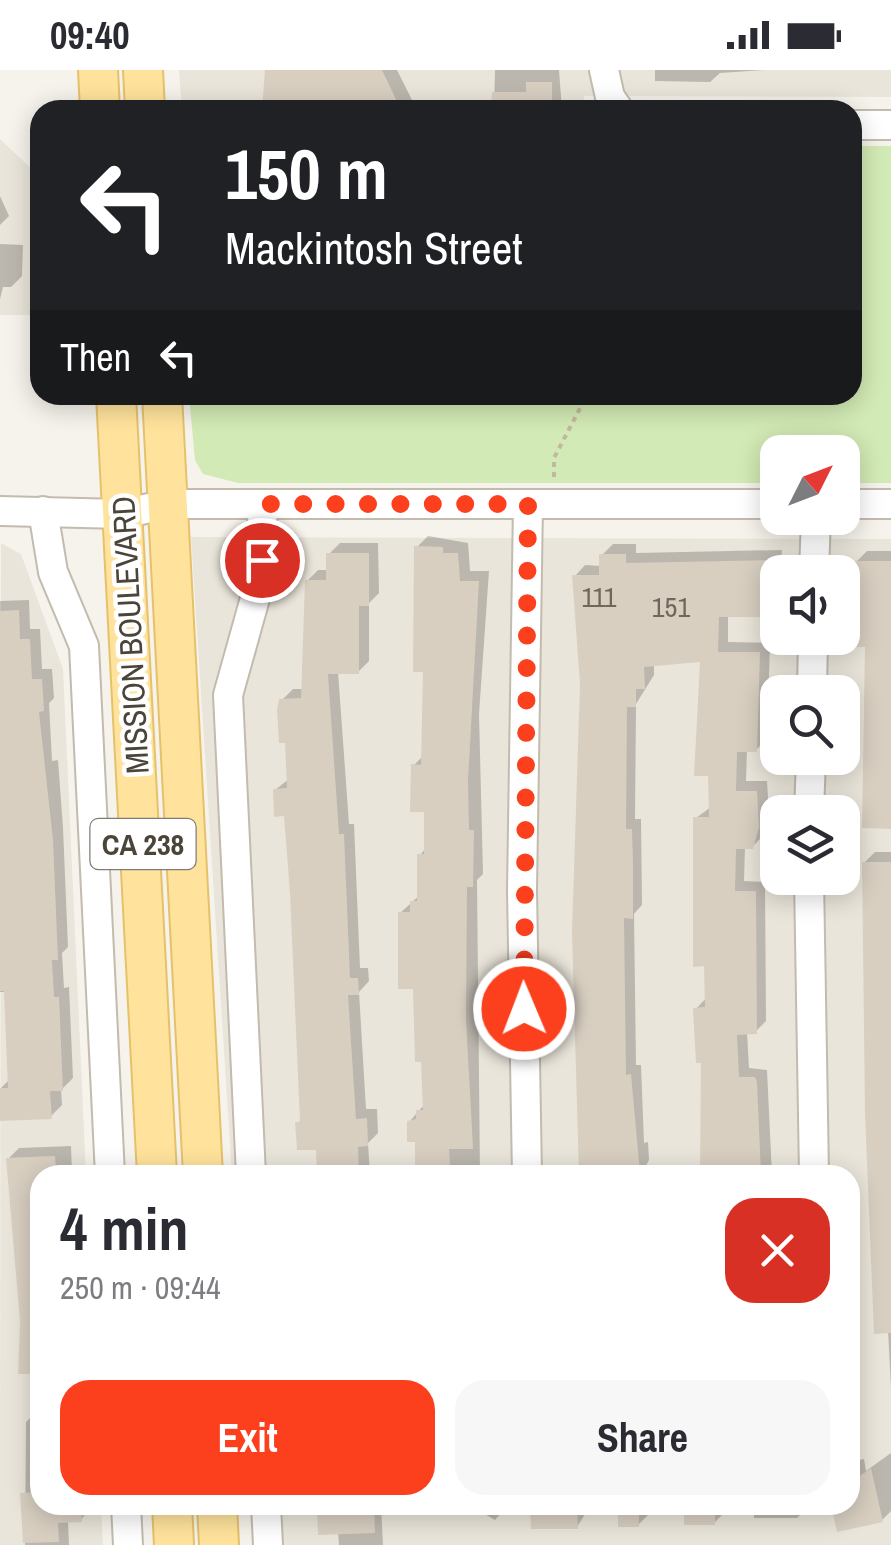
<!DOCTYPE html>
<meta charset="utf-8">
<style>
body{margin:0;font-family:"Archivo Narrow",sans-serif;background:#f7f7f7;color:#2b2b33;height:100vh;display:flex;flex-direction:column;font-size:38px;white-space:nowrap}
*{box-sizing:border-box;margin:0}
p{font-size:32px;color:#7c7c81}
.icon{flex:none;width:55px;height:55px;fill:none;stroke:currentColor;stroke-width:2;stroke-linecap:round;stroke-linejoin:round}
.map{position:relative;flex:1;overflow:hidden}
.drawer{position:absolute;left:30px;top:1095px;width:830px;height:350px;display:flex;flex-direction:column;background:#fff;border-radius:30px;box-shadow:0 5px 25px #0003}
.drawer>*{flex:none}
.top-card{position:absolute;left:30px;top:30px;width:832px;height:305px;border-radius:30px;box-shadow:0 5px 25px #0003;background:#202124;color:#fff;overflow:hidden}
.needle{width:65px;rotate:48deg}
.fabs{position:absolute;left:760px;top:365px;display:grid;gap:20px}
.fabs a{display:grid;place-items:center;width:100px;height:100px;border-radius:20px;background:#fff;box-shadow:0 5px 25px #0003;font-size:50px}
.pin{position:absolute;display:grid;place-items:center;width:85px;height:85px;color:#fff;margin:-42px;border:5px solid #fff;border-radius:50%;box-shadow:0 2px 10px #0007}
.me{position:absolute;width:110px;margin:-55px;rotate:359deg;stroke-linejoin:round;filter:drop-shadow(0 0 8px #0008)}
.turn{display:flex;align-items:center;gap:35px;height:210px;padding:0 30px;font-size:45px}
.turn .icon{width:130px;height:130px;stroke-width:2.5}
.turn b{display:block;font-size:70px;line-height:85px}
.then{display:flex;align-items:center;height:95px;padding:0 30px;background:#0003;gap:20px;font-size:38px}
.round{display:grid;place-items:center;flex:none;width:105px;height:105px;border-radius:30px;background:#f7f7f7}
.overview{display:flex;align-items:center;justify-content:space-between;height:170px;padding:0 30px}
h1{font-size:60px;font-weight:800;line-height:75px}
.button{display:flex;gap:20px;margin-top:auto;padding:20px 30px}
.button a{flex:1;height:115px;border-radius:30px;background:#fc3f1d;color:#fff;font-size:40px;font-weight:800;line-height:115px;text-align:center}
.button a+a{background:#f7f7f7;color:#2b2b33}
.status{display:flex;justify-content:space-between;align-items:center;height:70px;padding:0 50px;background:#fff;direction:ltr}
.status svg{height:28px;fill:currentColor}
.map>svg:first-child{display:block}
.residential{fill:#eae5da;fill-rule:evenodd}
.green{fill:#d2eab5}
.shadow{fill:#0003}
.building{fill:#d8cfc1}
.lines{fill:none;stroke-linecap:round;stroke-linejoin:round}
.minor-casing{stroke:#c2bbae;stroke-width:32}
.major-casing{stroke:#e6c16a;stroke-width:42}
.path{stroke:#c4b79f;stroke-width:4;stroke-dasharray:5 5;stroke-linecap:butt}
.minor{stroke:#fff;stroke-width:28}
.major{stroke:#ffe39c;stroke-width:38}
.route{stroke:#fc3f1d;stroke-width:18;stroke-dasharray:0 32.4}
.labels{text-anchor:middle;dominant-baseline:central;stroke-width:9;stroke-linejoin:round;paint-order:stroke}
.number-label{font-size:28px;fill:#6e675b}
.shield{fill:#fff;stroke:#817c74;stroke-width:2.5}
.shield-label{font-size:30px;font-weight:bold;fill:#4b4439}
.street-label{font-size:32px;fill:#4b4439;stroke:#fff}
</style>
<div class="status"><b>09:40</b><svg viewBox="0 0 49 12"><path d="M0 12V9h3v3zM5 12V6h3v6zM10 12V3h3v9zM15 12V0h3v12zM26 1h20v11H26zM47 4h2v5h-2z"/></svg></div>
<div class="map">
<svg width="891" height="1475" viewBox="0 0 891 1475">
<rect width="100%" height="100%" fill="#f6f3ec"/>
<g class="residential">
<path d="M 179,0 L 891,0 L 891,27 L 584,26 L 585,40 L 182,40 Z"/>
<path d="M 0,69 L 40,107 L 40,245 L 0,245 Z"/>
<path d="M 191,467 L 891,469 L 891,1475 L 255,1475 L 253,1435 L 850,1435 L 850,1105 L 232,1105 ZM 778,502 L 842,502 L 842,568 L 778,568 ZM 778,622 L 842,622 L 842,688 L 778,688 ZM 778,742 L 842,742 L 842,808 L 778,808 Z"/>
<path d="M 1,473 L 21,484 L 63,599 L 86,1105 L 40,1105 L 40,1435 L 101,1435 L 103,1475 L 0,1475 Z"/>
</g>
<path class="green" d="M 853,76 L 891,76 L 891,413 L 843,413 L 842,382 L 778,382 L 777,413 L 238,413 L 203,404 L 195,390 L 189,325 L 852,325 Z"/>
<g class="shadow">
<path d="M 275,0 L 397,0 L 414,34 L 408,40 L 265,40 Z"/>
<path d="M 495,0 L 559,0 L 562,40 L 494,40 Z"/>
<path d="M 655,0 L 765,0 L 720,3 L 710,12 L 655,11 Z"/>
<path d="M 0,126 L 9,146 L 0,155 Z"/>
<path d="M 0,174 L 23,175 L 22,206 L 11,217 L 3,217 L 0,229 Z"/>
<path d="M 428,466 L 468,473 L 470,501 L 489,501 L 479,644 L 483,804 L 477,810 L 480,1105 L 417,1105 L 417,1070 L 409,1052 L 425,1034 L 416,916 L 400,843 L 420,825 L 420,785 L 426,778 L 426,739 L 414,695 L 423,686 L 425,600 L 417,477 Z"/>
<path d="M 340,473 L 378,473 L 379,523 L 369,533 L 369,591 L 358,602 L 338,602 L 349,754 L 354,754 L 360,898 L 368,898 L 369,911 L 359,922 L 366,1039 L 377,1039 L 378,1063 L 368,1073 L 370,1105 L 319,1105 L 318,1077 L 298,1053 L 302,1049 L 287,743 L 275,720 L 289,709 L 282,630 L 293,619 L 303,619 L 307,511 L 318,500 L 329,500 L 329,484 Z"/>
<path d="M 613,474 L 636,474 L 636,483 L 782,480 L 778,539 L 771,545 L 728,545 L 728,572 L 770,573 L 767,669 L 756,680 L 747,680 L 746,711 L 767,711 L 769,744 L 763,766 L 752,777 L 745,777 L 744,811 L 765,812 L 766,951 L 755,962 L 747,962 L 749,998 L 767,1000 L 772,1105 L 711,1105 L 696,939 L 707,927 L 696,748 L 711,737 L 702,590 L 654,593 L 654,605 L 636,634 L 635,749 L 641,749 L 642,835 L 634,844 L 636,995 L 641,995 L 644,1073 L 648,1072 L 649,1090 L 641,1105 L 584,1105 L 574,862 L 583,614 L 575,506 L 585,495 L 602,496 L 602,485 Z"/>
<path d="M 867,481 L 891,481 L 891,757 L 868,575 L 848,557 L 856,548 L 856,492 Z"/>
<path d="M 29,530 L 30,559 L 40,559 L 42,599 L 52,599 L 54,628 L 49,633 L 52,691 L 58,690 L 63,758 L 68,877 L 62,883 L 64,918 L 69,917 L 73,1008 L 61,1020 L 62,1035 L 51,1046 L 0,1019 L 10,1009 L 7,922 L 0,922 L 0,531 Z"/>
<path d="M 875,782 L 891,782 L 891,1318 L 864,793 Z"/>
<path d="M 71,1076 L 72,1102 L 79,1105 L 40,1105 L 40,1303 L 22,1251 L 8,1089 L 19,1078 Z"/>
<path d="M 37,1341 L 40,1435 L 92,1435 L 81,1450 L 68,1451 L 69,1475 L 25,1475 L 26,1352 Z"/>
<path d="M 891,1383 L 891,1441 L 882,1450 L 834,1435 L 850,1435 L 850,1392 L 864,1389 L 866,1401 Z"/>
<path d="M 318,1435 L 381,1435 L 383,1475 L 339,1475 L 338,1462 L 320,1463 Z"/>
<path d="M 469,1435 L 508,1435 L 495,1450 Z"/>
<path d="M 533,1435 L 725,1435 L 725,1442 L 714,1453 L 686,1444 L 648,1445 L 638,1455 L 620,1441 L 587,1441 L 577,1457 Z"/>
<path d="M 754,1435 L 811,1435 L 797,1448 L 754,1448 Z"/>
</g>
<g class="building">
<path d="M 265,0 L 382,0 L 401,40 L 262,40 Z"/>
<path d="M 526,12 L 552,12 L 552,40 L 491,40 L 492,22 L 526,22 Z"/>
<path d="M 414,476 L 443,477 L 443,483 L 458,483 L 460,511 L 479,511 L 468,711 L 469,760 L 474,760 L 473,817 L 467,817 L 466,949 L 473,1079 L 449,1079 L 450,1096 L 415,1097 L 415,1072 L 407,1072 L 407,1051 L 416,1049 L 416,1040 L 423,1040 L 421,992 L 415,992 L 413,919 L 398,919 L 398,842 L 410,842 L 410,831 L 417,831 L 417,784 L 424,784 L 424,742 L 410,742 L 411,694 L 421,695 L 423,602 L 413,602 Z"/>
<path d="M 326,483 L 369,483 L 369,536 L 359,536 L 359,604 L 328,604 L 339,764 L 344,764 L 350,908 L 358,908 L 359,925 L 348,925 L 356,1049 L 367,1048 L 368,1076 L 358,1077 L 359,1103 L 317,1105 L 316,1080 L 297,1080 L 295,1052 L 300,1052 L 290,823 L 284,746 L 274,747 L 273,719 L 287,718 L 285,673 L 279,673 L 277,640 L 279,629 L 301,628 L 305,510 L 326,510 Z"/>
<path d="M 599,484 L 626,484 L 626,493 L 772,490 L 772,547 L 719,547 L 718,582 L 760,582 L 757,682 L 737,682 L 736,721 L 757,721 L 759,757 L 753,779 L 736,779 L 735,821 L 756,821 L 757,964 L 737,965 L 739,1007 L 755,1007 L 757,1012 L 761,1105 L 700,1105 L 701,993 L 696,993 L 693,938 L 705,937 L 704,896 L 693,897 L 693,747 L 709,747 L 708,706 L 694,706 L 700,592 L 644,597 L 645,619 L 636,619 L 636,637 L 627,637 L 626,759 L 632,759 L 633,792 L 633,849 L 624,848 L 626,1005 L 631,1004 L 640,1103 L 579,1105 L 572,862 L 580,614 L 572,505 L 599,505 Z"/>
<path d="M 853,491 L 891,491 L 891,759 L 862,758 L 865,577 L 845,577 L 845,556 L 854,556 Z"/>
<path d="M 19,540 L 20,569 L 30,569 L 32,609 L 42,609 L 44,641 L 39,642 L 53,770 L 58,890 L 52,890 L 54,927 L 59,927 L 63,1021 L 50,1021 L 52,1049 L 0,1051 L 0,1018 L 8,1018 L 4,921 L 0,921 L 0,541 Z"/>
<path d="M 862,792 L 891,792 L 891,1263 L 874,1264 L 865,1043 Z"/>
<path d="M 55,1086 L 56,1105 L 40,1105 L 40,1304 L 18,1304 L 20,1251 L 6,1088 Z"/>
<path d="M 871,1398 L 883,1452 L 837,1462 L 831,1435 L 850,1435 L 850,1413 Z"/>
<path d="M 40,1422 L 40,1435 L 81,1435 L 82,1452 L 58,1453 L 59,1472 L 23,1473 L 20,1423 Z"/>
<path d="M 328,1435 L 374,1435 L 375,1463 L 318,1465 L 317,1439 Z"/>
<path d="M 530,1435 L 577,1435 L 578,1459 L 531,1459 Z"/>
<rect x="618" y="1435" width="21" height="22"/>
<rect x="684" y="1435" width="31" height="20"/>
</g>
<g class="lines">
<g class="minor-casing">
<g id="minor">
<path d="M 604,0 L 610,27 L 619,40"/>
<path d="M 852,55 L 891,55"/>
<path d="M 842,434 L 891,434"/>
<path d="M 0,441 L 122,444 L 168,434 L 778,434"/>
<path d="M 43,441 L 53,502 L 84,576 L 110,1105"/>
<path d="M 814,502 L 816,448"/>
<path d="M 812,622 L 813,568"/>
<path d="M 809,742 L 811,688"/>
<path d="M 809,808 L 814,1105"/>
<path d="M 251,1105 L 228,625 L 259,514 L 263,434"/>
<path d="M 527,1105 L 522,820 L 528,434"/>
<path d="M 126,1435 L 128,1475"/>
<path d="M 266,1435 L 268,1475"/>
</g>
</g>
<g class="major-casing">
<g id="major">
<path d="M 98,0 L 100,40"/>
<path d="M 143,0 L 145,40"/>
<path d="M 116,325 L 157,1105"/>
<path d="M 162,325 L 203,1105"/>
<path d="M 172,1435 L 174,1475"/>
<path d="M 217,1435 L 219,1475"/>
</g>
</g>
<path class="path" d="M 554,407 L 554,388 L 587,325"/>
<use href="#minor" class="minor"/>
<use href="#major" class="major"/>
</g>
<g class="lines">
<path class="route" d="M 262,490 L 262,434 L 528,434 L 524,939"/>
</g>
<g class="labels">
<g class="number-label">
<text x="599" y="527">111</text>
<text x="671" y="537">151</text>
</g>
<rect class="shield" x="90.5" y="749" width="105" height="50" rx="8"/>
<g class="shield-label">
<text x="143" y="774">CA 238</text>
</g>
<g class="street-label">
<text transform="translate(130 565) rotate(-93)">MISSION BOULEVARD</text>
</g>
</g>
</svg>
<div class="fabs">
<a><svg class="needle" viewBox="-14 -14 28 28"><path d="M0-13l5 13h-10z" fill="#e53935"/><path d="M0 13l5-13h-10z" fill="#7c7c81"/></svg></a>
<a><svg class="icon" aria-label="sound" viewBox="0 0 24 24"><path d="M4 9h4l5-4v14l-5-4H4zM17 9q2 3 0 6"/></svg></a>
<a><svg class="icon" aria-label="search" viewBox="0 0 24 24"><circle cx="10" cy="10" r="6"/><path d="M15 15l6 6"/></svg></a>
<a><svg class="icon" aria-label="layers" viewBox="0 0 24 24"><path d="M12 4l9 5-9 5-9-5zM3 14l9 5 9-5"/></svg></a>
</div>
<div class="pin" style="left:262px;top:490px;background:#d93025"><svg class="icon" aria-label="arrive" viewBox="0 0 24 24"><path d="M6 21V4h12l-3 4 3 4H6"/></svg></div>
<svg class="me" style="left:524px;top:939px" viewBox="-20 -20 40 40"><circle r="17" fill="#fc3f1d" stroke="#fff" stroke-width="3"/><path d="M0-11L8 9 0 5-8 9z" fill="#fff"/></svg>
<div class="top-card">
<div class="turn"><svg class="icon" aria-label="left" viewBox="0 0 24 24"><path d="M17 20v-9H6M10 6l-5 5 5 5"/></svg><div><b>150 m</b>Mackintosh Street</div></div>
<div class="then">Then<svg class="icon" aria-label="left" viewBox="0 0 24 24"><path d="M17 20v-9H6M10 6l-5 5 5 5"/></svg></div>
</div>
<section class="drawer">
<div class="overview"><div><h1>4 min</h1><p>250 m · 09:44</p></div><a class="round" style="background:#d93025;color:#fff"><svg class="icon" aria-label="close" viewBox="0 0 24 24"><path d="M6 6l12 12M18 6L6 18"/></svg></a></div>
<div class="button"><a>Exit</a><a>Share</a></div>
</section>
</div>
